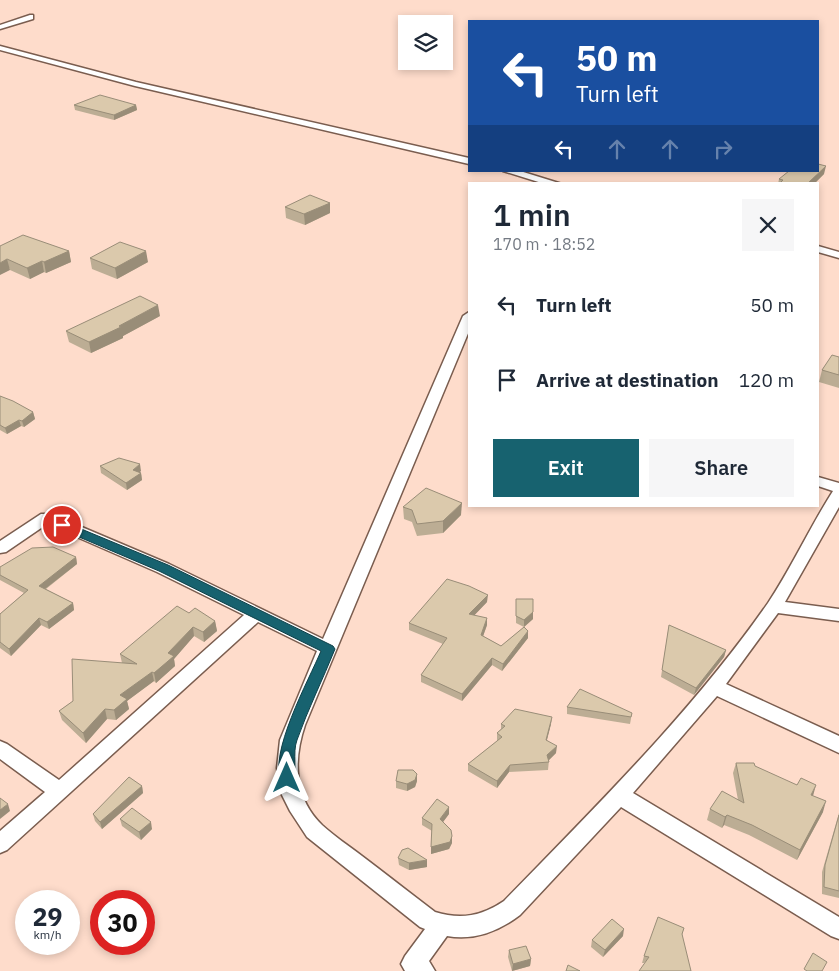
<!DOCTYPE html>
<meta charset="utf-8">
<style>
body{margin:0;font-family:"IBM Plex Sans",sans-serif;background:#f6f6f7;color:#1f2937;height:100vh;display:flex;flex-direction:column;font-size:19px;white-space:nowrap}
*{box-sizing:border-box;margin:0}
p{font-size:16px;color:#747a83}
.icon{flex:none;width:28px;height:28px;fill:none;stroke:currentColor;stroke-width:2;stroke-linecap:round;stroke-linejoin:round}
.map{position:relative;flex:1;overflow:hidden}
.panel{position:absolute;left:468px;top:182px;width:351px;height:325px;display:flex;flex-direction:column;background:#fff;border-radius:0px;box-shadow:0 2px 8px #0003}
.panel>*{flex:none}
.guide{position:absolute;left:468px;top:20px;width:351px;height:152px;border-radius:0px;box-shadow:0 2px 8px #0003;background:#1a4fa0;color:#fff;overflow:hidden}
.fabs{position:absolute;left:398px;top:15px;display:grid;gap:10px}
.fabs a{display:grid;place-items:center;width:55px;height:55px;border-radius:0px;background:#fff;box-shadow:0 2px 8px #0003;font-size:25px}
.speed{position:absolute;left:15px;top:890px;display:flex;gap:10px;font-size:25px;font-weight:700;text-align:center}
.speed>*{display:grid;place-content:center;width:65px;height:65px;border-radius:50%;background:#fff;box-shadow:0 2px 8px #0003;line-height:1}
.speed small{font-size:12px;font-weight:400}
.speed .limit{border:8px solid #d22;background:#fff;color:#111}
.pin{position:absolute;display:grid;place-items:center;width:42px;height:42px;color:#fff;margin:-21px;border:2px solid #fff;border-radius:50%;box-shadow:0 1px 5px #0007}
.me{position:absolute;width:55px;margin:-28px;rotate:0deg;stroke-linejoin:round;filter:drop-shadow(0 0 4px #0008)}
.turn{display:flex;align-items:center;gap:18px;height:105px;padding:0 25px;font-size:22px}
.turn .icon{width:65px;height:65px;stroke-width:2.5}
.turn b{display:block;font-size:35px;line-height:42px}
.lanes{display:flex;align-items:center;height:48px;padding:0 25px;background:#0003;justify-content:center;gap:25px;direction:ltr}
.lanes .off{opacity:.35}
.round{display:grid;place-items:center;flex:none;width:52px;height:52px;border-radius:0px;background:#f6f6f7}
.summary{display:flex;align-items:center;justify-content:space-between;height:85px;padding:0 25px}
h1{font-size:30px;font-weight:600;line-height:38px}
.button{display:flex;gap:10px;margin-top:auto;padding:10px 25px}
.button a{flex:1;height:58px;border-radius:0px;background:#17626f;color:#fff;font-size:20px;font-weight:600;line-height:58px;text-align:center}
.button a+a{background:#f6f6f7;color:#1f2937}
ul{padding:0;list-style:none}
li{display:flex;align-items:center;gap:15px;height:75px;padding:0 25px}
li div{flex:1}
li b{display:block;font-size:19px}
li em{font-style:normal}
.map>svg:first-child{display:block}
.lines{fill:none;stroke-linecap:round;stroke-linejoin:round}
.minor-casing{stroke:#7a5d4f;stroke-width:3}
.minor{fill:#fff;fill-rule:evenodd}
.wall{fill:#bcad94}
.shaded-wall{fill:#998d78}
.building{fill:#dbc9ac;stroke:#998d78}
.route{fill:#17626f;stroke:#0f4048}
</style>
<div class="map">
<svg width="839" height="971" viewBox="0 0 839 971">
<rect width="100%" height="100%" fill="#fedccb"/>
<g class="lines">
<g class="minor-casing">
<g id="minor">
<path d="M 30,15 L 33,15 L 33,19 L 0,29 L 0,25 Z"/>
<path d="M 0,46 L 136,82 L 469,158 L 469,164 L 135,86 L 0,50 Z"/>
<path d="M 503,171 L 520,171 L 562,184 L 545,184 Z"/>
<path d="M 818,246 L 839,252 L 839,258 L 818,252 Z"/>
<path d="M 469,312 L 469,331 L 305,725 C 293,760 294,798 322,825 C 334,836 349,846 362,856 C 386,874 410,893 435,912 C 461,920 482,916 504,901 C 596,806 692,712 768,603 C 792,567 810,527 833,491 L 818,486 L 818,477 L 839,483 L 839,507 L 785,602 L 839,609 L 839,621 L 778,613 L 726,684 L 839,736 L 839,753 L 717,696 L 633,793 L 839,917 L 839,939 L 831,936 L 621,807 L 520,915 C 499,931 474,941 447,936 L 429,961 L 435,971 L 405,971 L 401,964 L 405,956 L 425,929 L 420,927 L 307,837 L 290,811 L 281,793 L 277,768 L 280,740 L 317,651 L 258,622 L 7,850 L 0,853 L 0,831 L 45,792 L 0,759 L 0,741 L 7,744 L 59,780 L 244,615 L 157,572 L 47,524 L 6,552 L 0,553 L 0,541 L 41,514 L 51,514 L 169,564 L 323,639 L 463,316 Z"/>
</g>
</g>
<use href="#minor" class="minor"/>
</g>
<g class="wall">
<path d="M 74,105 L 136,105 L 137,110 L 114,120 L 75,110 Z"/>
<path d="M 824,174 L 814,184 L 778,184 L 779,179 Z"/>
<path d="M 330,203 L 330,213 L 305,225 L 286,218 L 285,207 Z"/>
<path d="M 0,246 L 69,251 L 71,262 L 46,273 L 44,272 L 30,279 L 10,270 Z"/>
<path d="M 90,258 L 148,262 L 117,279 L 92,269 Z"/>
<path d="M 160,316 L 123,336 L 123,338 L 91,353 L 69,342 L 66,331 Z"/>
<path d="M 839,357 L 839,388 L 819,382 L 822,370 Z"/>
<path d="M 0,396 L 33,412 L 35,419 L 24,427 L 21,426 L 7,434 L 0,430 Z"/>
<path d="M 100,466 L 141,471 L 139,472 L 141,473 L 142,480 L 127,490 L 101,473 Z"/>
<path d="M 403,507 L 461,515 L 443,533 L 417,536 L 412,522 L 404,519 Z"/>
<path d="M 76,557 L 77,564 L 46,589 L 73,603 L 74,610 L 49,629 L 41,625 L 11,656 L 0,648 L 0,614 L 24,593 L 0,580 L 0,567 Z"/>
<path d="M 516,599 L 533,612 L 533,619 L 524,627 L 528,638 L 502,671 L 492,665 L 462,701 L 421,682 L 421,675 L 443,644 L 409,630 L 409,623 L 487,602 L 474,615 L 487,625 L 483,636 L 501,646 L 524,627 L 516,623 Z"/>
<path d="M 189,613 L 215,621 L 217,631 L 204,642 L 194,636 L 174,659 L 175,666 L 156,683 L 154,681 L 127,701 L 129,709 L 116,720 L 107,719 L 86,743 L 62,720 L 59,711 L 73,701 L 122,663 L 120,654 Z"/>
<path d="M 669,625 L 726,650 L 724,657 L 694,695 L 661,677 Z"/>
<path d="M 567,707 L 632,713 L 630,724 L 567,714 Z"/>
<path d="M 501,724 L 551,724 L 547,740 L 556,753 L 549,760 L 548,770 L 509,772 L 497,788 L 468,771 L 468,764 L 497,741 L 497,733 L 501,729 Z"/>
<path d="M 736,763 L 755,766 L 813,796 L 823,812 L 797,860 L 749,835 L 724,825 L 722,828 L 707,820 L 710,809 L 738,800 L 733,773 Z"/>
<path d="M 396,781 L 417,781 L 415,787 L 407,791 L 396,788 Z"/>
<path d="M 142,786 L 143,793 L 102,829 L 95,821 L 93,814 Z"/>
<path d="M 839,813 L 839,898 L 822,894 L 822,872 Z"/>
<path d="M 449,814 L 443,822 L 452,836 L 452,843 L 449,849 L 431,854 L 432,831 L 422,825 L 422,818 Z"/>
<path d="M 120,819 L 152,829 L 141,840 L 122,826 Z"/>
<path d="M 398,858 L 427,867 L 409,870 L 399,865 Z"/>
<path d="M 684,928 L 682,935 L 644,963 L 642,963 L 644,956 Z"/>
<path d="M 623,936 L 603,957 L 591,947 L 592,940 Z"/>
<path d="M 509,950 L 531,959 L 530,966 L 512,971 L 508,957 Z"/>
</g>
<g class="shaded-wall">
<path d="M 136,105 L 137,110 L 114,120 L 114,115 Z"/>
<path d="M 826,166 L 824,174 L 814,184 L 807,184 Z"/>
<path d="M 330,203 L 330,213 L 305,225 L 304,214 Z"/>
<path d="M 69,251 L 71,262 L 46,273 L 44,262 Z"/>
<path d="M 146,251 L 148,262 L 117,279 L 115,268 Z"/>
<path d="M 7,259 L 10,270 L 0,275 L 0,263 Z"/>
<path d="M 42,261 L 44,272 L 30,279 L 27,268 Z"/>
<path d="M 158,305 L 160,316 L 123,336 L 123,338 L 91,353 L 89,342 Z"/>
<path d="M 33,412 L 35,419 L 24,427 L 22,421 Z"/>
<path d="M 19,420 L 21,426 L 7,434 L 5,428 Z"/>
<path d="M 140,464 L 141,471 L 135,476 L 133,470 Z"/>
<path d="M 141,473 L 142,480 L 127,490 L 126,483 Z"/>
<path d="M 462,503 L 461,515 L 443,533 L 443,521 Z"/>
<path d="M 76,557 L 77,564 L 41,592 L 39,586 Z"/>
<path d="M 488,595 L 487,602 L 469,621 L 469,614 Z"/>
<path d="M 73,603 L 74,610 L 49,629 L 47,622 Z"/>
<path d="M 533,612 L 533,619 L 524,627 L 524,620 Z"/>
<path d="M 39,618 L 41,625 L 11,656 L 9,649 Z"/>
<path d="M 487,618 L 487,625 L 481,642 L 481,635 Z"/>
<path d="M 215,621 L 217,631 L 204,642 L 203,632 Z"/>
<path d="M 193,627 L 194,636 L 174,659 L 175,666 L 156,683 L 154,673 L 168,653 Z"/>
<path d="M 528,631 L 528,638 L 502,671 L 503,664 Z"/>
<path d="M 726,650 L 724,657 L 694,695 L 696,688 Z"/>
<path d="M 492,658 L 492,665 L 462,701 L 462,694 Z"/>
<path d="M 152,672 L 154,681 L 127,701 L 129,709 L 116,720 L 114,710 L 120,695 Z"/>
<path d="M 105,709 L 107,719 L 86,743 L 83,733 Z"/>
<path d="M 552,717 L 551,724 L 545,747 L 546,740 Z"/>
<path d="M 557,746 L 556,753 L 547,762 L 547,755 Z"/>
<path d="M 510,765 L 509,772 L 497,788 L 497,781 Z"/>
<path d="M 417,774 L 417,781 L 415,787 L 407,791 L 407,784 Z"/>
<path d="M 816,785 L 813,796 L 811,795 Z"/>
<path d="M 142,786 L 143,793 L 102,829 L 100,822 Z"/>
<path d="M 826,801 L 823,812 L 797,860 L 800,850 Z"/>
<path d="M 8,804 L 10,811 L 0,819 L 0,810 Z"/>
<path d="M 449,807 L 449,814 L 440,826 L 440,819 Z"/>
<path d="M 727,815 L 724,825 L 722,828 L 725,817 Z"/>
<path d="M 151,822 L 152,829 L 141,840 L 139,832 Z"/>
<path d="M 452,836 L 452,843 L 449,849 L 431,854 L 431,847 Z"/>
<path d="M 427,860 L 427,867 L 409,870 L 409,863 Z"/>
<path d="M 624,929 L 623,936 L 603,957 L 605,950 Z"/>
<path d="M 531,959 L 530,966 L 512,971 L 513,964 Z"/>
</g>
<g class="building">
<path d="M 100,95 L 136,105 L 114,115 L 74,105 Z"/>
<path d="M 818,164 L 826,166 L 807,184 L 779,184 L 783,180 L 779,179 L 789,171 L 818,171 Z"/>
<path d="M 310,195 L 330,203 L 304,214 L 285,207 Z"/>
<path d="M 23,235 L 69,251 L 44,262 L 42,261 L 27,268 L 7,259 L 0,263 L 0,246 Z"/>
<path d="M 120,242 L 146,251 L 115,268 L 90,258 Z"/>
<path d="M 140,296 L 158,305 L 119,326 L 121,327 L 89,342 L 66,331 Z"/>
<path d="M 832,355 L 839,357 L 839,375 L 822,370 Z"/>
<path d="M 0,396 L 13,401 L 33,412 L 22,421 L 19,420 L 5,428 L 0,425 Z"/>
<path d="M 119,458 L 140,464 L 133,470 L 141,473 L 126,483 L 100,466 Z"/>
<path d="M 426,488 L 462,503 L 443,521 L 417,524 L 412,510 L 403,507 Z"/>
<path d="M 53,547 L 76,557 L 39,586 L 73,603 L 47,622 L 39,618 L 9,649 L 0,642 L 0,614 L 28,590 L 0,575 L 0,567 L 32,548 Z"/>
<path d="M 447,579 L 469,586 L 488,595 L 469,614 L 487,618 L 481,635 L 501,646 L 524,627 L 528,631 L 503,664 L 492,658 L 462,694 L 421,675 L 447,638 L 409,623 Z"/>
<path d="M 516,599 L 533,599 L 533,612 L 524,620 L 516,616 Z"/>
<path d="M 177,606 L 189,613 L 195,608 L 215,621 L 203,632 L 193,627 L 168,653 L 174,656 L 154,673 L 152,672 L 120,695 L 127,699 L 114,710 L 105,709 L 83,733 L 59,711 L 73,701 L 72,659 L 137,664 L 120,654 Z"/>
<path d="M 669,625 L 726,650 L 696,688 L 662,670 Z"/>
<path d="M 580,689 L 632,713 L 631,717 L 567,707 Z"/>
<path d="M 515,709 L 552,717 L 546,740 L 557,746 L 547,755 L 549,762 L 510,765 L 497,781 L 468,764 L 502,737 L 497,733 L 505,726 L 501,724 Z"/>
<path d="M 736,763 L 754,763 L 755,766 L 797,785 L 801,778 L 816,785 L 811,795 L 826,801 L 800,850 L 752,825 L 727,815 L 725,817 L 710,809 L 722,791 L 744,803 Z"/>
<path d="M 398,770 L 413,770 L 417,774 L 415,780 L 407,784 L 396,781 Z"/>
<path d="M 129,777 L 142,786 L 100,822 L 93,814 Z"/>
<path d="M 0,798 L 8,804 L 0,810 Z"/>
<path d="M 437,799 L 449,807 L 440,819 L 451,830 L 452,836 L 450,842 L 431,847 L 432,824 L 422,818 Z"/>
<path d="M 132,808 L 151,822 L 139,832 L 120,819 Z"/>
<path d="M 839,815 L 839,891 L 824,887 L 825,865 Z"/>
<path d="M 408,848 L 427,860 L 409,863 L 398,858 L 402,850 Z"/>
<path d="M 658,917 L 684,928 L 682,934 L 691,971 L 639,971 L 649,957 L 644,956 Z"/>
<path d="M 612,919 L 624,929 L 605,950 L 592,940 Z"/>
<path d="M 526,946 L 531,959 L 513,964 L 509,950 Z"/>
<path d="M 813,953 L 827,962 L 822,971 L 807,971 L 804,969 Z"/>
<path d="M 568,965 L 580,971 L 566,971 Z"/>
</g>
<path class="route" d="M 62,521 L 168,565 L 333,646 L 335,649 C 323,679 308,709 297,740 C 292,753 298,772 292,783 L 287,785 L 282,783 C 267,755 309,680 321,651 L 159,571 L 58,528 L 57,525 L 58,522 Z"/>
</svg>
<div class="fabs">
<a><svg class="icon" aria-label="layers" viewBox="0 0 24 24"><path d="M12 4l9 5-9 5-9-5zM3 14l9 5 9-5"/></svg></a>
</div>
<div class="speed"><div>29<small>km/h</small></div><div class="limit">30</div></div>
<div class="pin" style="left:62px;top:525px;background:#d93025"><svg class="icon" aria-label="arrive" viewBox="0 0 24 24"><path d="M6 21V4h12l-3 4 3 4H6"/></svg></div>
<svg class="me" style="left:287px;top:778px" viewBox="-20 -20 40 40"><path d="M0-17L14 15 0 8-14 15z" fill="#17626f" stroke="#fff" stroke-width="4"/></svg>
<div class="guide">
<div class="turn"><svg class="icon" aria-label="left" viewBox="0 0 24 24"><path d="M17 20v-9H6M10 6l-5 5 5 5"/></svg><div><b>50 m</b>Turn left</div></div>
<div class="lanes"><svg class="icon" aria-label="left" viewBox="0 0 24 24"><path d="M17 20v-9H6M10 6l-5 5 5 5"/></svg><svg class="icon off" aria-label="ahead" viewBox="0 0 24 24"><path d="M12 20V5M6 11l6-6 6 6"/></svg><svg class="icon off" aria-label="ahead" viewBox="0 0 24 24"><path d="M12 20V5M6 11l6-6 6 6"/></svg><svg class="icon off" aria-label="right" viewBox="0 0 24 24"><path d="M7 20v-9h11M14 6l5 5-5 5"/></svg></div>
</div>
<section class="panel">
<div class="summary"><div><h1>1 min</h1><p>170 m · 18:52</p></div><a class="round"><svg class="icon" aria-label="close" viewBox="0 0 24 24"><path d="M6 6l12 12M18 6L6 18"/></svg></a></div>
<ul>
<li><svg class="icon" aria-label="left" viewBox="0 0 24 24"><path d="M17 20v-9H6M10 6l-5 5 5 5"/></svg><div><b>Turn left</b></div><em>50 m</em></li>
<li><svg class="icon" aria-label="arrive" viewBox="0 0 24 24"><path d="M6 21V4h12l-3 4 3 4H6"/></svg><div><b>Arrive at destination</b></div><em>120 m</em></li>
</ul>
<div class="button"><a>Exit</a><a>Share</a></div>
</section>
</div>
